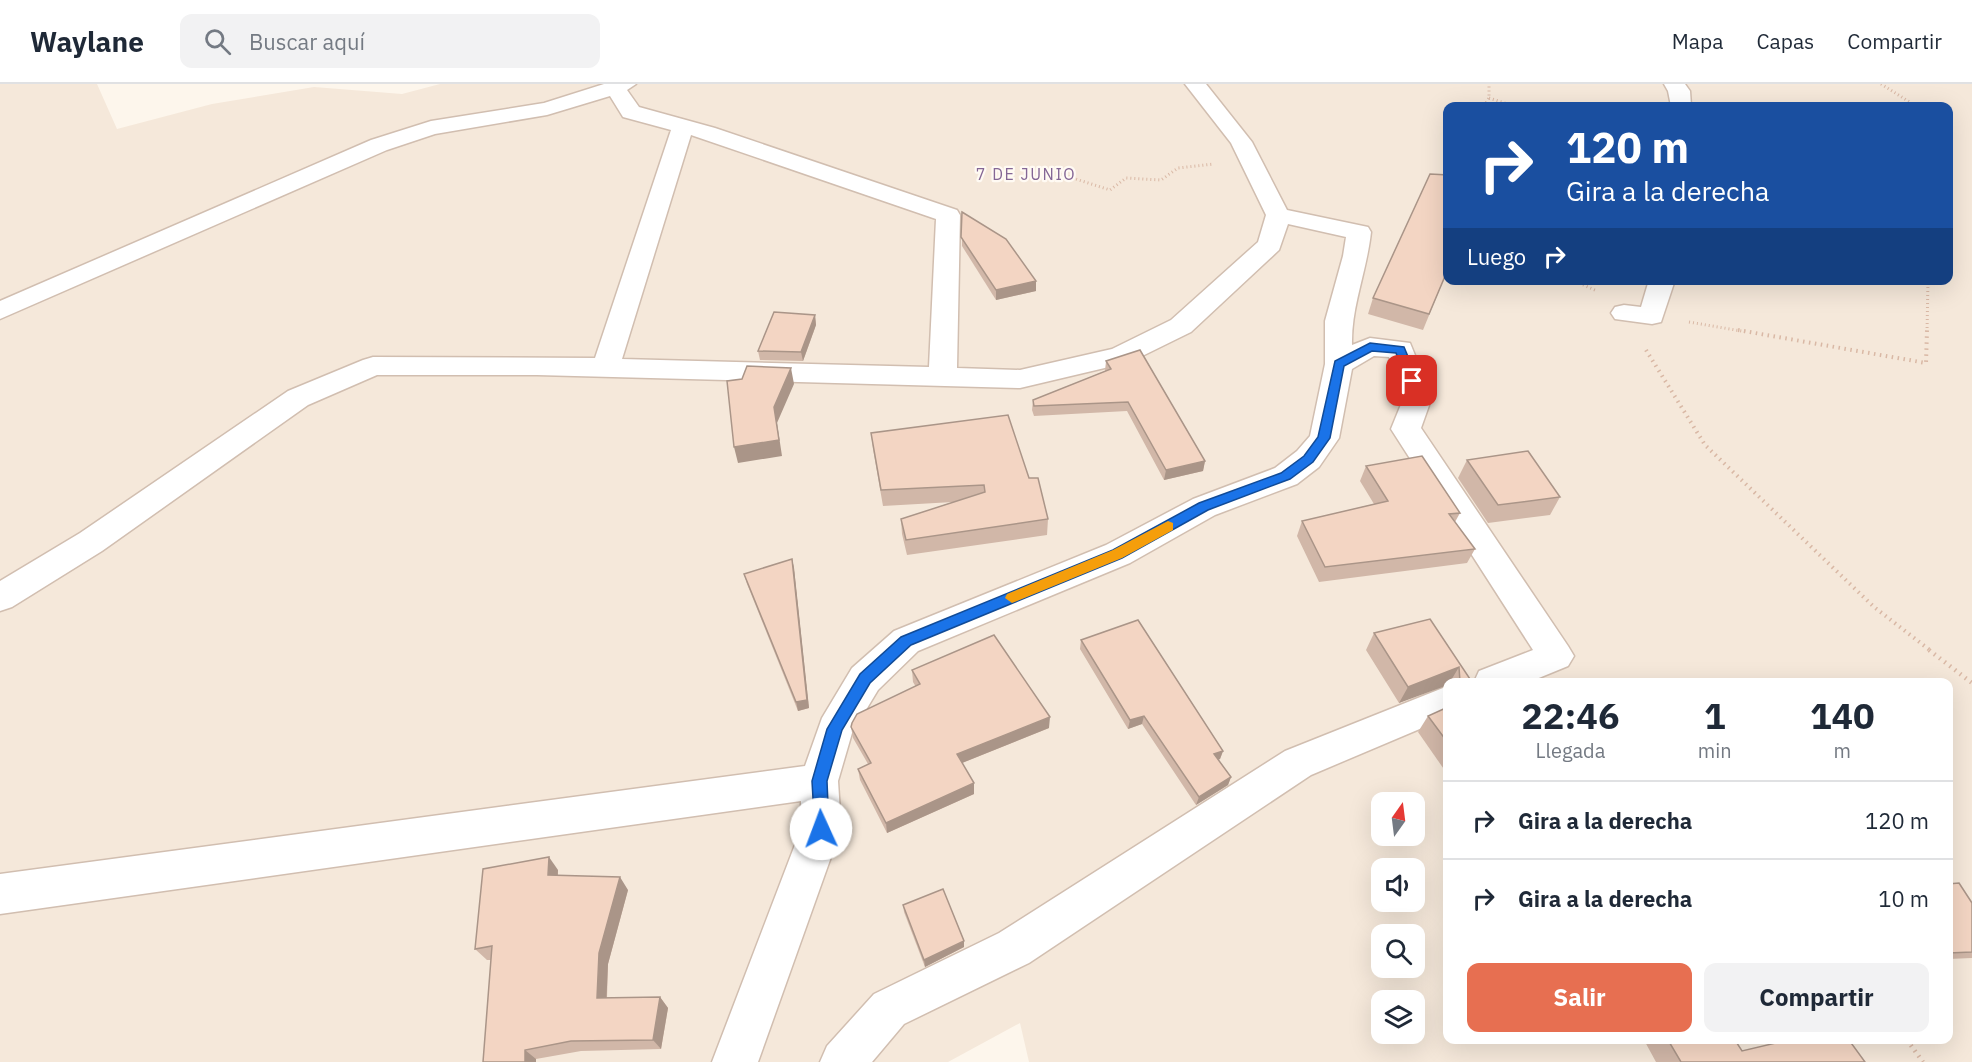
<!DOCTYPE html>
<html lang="es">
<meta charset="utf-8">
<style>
body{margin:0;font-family:"IBM Plex Sans",sans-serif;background:#f2f2f3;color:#1f2937;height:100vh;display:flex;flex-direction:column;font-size:22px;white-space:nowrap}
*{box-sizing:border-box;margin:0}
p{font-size:20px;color:#747a83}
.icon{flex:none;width:33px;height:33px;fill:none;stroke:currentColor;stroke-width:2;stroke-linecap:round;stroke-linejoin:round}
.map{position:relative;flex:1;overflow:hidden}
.panel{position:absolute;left:1443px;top:594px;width:510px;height:366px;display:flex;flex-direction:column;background:#fff;border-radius:12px;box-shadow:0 6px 24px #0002}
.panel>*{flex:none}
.guide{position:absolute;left:1443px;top:18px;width:510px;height:183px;border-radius:12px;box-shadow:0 6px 24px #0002;background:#1a4fa0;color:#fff;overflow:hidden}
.needle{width:39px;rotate:14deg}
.buttons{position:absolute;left:1371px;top:708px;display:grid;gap:12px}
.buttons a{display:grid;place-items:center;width:54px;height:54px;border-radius:12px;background:#fff;box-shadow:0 6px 24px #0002;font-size:30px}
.pin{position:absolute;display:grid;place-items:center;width:51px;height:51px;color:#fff;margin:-26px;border-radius:12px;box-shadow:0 3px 9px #0006}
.me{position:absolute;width:66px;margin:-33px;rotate:358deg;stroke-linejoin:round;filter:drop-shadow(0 0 4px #0008)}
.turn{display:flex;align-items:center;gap:21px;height:126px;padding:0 24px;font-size:27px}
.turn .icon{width:78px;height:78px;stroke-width:2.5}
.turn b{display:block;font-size:42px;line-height:51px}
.then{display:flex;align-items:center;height:57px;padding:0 24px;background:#0003;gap:12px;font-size:22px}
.eta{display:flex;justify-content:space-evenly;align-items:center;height:102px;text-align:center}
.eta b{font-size:36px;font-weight:800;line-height:42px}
.button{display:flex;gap:12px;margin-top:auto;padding:12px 24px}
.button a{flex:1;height:69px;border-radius:12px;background:#e76f51;color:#fff;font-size:24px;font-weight:800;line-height:69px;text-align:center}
.button a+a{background:#f2f2f3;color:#1f2937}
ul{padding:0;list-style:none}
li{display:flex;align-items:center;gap:18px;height:78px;padding:0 24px;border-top:2px solid #e0e1e3}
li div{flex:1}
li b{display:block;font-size:22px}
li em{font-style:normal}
header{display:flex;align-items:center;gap:36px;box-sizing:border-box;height:84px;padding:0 30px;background:#fff;border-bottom:2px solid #e0e1e3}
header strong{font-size:28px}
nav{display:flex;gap:33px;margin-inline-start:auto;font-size:21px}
.search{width:420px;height:54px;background:#f2f2f3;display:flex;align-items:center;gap:15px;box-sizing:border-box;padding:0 21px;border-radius:12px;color:#747a83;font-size:22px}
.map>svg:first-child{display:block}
.residential{fill:#f5e8da;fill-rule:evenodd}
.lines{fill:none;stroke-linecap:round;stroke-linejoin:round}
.street-casing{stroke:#d1beb0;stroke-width:3}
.path-far2{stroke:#d9b8a5;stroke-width:3;stroke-dasharray:1 3;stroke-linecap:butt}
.path-far1{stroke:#d9b8a5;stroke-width:4;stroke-dasharray:1.5 4.5;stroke-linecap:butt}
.path{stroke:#d9b8a5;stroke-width:4.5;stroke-dasharray:1.5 5;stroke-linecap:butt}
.street{fill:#fff;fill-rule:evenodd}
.wall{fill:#d1b7a8}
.shaded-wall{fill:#aa9588}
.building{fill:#f3d5c3;stroke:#aa9588;stroke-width:1.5}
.route{fill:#1a73e8;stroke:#114b97;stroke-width:1.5}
.slow{fill:#f59e0b}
.labels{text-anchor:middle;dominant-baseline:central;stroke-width:4.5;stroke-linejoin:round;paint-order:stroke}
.far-neighbourhood-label{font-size:16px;letter-spacing:1.5px;fill:#846695;stroke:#fffaf3}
</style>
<header>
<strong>Waylane</strong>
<div class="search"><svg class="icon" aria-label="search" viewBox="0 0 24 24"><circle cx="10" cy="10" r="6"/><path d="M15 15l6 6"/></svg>Buscar aquí</div>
<nav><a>Mapa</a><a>Capas</a><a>Compartir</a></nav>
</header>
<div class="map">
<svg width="1972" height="978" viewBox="0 0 1972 978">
<rect width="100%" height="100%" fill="#fdf6ec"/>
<path class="residential" d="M 0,0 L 97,0 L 117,45 L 212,20 L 314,3 L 402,10 L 440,0 L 1972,0 L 1972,978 L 1029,978 L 1020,939 L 948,978 L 0,978 ZM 1448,22 L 1948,22 L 1948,196 L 1448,196 ZM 1448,598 L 1948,598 L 1948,956 L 1448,956 ZM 1382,718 L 1414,718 L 1414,752 L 1382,752 ZM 1382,784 L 1414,784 L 1414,818 L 1382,818 ZM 1382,850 L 1414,850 L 1414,884 L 1382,884 ZM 1382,916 L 1414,916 L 1414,950 L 1382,950 Z"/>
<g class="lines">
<g class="street-casing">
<g id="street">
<path d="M 604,0 L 636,0 L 627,6 L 639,23 L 715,44 L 957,126 L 960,131 L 957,284 L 1020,286 L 1112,265 L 1171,236 L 1258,158 L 1266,131 L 1231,59 L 1185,0 L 1206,0 L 1252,58 L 1287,126 L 1368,143 L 1371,148 C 1367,187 1351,222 1352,261 L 1370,254 L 1410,259 L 1432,313 L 1421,344 L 1568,562 L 1574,572 L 1568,582 L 1529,598 L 1474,598 L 1479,587 L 1533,566 L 1391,345 L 1404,313 L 1389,273 L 1374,272 L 1352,285 L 1339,354 L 1319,383 L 1297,400 L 1215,431 L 1130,479 L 918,567 L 878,606 L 852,649 L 838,697 L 841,745 L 758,978 L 712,978 L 801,745 L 801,717 L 0,830 L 0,790 L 805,682 L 822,634 L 852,584 L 894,547 L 1106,461 L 1193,415 L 1275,384 L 1297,367 L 1310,352 L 1325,280 L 1325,237 L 1343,172 L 1346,153 L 1288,140 L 1279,166 L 1191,248 L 1130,278 L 1020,304 L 537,291 L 377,291 L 308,321 L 102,467 L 12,523 L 0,527 L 0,497 L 80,449 L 288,307 L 363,276 L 373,273 L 595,274 L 671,46 L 623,33 L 610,12 L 547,31 L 435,50 L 387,66 L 0,235 L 0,217 L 371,56 L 431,37 L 544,19 ZM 691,51 L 936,135 L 929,283 L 622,275 Z"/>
<path d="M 1664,0 L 1685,0 L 1690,7 L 1691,22 L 1671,22 L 1668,7 Z"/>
<path d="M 1649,196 L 1675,196 L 1661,238 L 1652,240 L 1615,235 L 1611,229 L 1615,223 L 1624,221 L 1641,223 Z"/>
<path d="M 1448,602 L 1448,633 L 1311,691 L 1029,879 L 904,940 L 872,978 L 820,978 L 827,962 L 874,910 L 999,849 L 1285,667 Z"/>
</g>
</g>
<g class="path-far2">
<path d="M 1881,0 L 1916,22"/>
<path d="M 1489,14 L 1514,22"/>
<path d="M 1484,22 L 1489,14 L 1489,0"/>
<path d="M 1057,89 L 1110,106 L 1126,94 L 1161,96 L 1178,84 L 1214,80"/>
<path d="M 1572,196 L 1597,207"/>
<path d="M 1689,238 L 1747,248"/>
<path d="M 1927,248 L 1928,196"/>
</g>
<g class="path-far1">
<path d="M 1738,246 L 1926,279 L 1927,246"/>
<path d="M 1646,266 L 1705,361 L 1874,523 L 1931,567"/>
</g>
<g class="path">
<path d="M 1929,566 L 1972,599"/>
<path d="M 1907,956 L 1923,978"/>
</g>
<use href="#street" class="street"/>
</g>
<g class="wall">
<path d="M 962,128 L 1036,197 L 1036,207 L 996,216 L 962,162 Z"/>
<path d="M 1448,185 L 1423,246 L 1368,230 L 1373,214 Z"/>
<path d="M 815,231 L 816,241 L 803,277 L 760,276 L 758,267 Z"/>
<path d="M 1106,277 L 1205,377 L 1203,387 L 1164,396 L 1127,327 L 1034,332 L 1032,326 L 1033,316 L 1105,287 Z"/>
<path d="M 871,349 L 1029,394 L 1048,435 L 1047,451 L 907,471 L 902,450 L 901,435 L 953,418 L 883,422 L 873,365 Z"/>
<path d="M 1467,376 L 1560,413 L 1550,431 L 1488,439 L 1458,394 Z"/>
<path d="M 1366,382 L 1460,429 L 1455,438 L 1475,465 L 1467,479 L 1319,498 L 1297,452 L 1302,437 L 1374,420 L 1360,397 Z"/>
<path d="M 792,475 L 794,484 L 809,624 L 798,627 L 747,500 L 744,490 Z"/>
<path d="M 1430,535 L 1472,598 L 1448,598 L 1399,619 L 1366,566 L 1374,549 Z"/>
<path d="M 1081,556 L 1223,667 L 1220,675 L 1218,676 L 1231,693 L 1228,701 L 1196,721 L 1142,640 L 1128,645 L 1080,565 Z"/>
<path d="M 912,586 L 1049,644 L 962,679 L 974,710 L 887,749 L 860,696 L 858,685 L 868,680 L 853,654 L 851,643 L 916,603 L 913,598 Z"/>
<path d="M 1448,623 L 1448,691 L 1418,648 L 1428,632 Z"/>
<path d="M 558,786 L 558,791 L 628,806 L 608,880 L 607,914 L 660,913 L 668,924 L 661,965 L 581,967 L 536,975 L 536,978 L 483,978 L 491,876 L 487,876 L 475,865 Z"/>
<path d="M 1948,800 L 1972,819 L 1972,874 L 1948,875 Z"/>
<path d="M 903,821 L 964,857 L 964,863 L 925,883 L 904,828 Z"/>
<path d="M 1644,956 L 1735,956 L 1742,967 L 1865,978 L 1656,978 Z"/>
</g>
<g class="shaded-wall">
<path d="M 1036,197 L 1036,207 L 996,216 L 996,206 Z"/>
<path d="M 815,231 L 816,241 L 803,277 L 801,268 Z"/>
<path d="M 791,284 L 794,300 L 777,339 L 782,372 L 738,379 L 734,363 L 774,323 Z"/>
<path d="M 1205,377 L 1203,387 L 1164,396 L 1166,386 Z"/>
<path d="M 792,475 L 794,484 L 809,624 L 798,627 L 796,618 Z"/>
<path d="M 1459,583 L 1450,598 L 1448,598 L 1448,601 L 1399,619 L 1408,603 Z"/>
<path d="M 1144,632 L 1142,640 L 1128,645 L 1130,636 Z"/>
<path d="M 1050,633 L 1049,644 L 957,681 L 957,670 Z"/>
<path d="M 1223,667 L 1220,675 L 1211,678 L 1214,670 Z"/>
<path d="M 1231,693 L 1228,701 L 1196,721 L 1199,713 Z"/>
<path d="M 974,699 L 974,710 L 887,749 L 886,739 Z"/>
<path d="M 549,773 L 558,786 L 557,803 L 548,791 Z"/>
<path d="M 620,793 L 628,806 L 608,880 L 606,925 L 597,914 L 599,869 Z"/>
<path d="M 964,857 L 964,863 L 925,883 L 924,876 Z"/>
<path d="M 660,913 L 668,924 L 661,965 L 653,956 Z"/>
<path d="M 525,966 L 536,975 L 536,978 L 525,978 Z"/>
</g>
<g class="building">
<path d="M 1430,90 L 1448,91 L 1448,185 L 1429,230 L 1373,214 Z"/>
<path d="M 962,128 L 1006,155 L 1036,197 L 996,206 L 961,153 Z"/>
<path d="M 774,228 L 815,231 L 801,268 L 758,267 Z"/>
<path d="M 1140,266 L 1205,377 L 1166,386 L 1128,318 L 1034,322 L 1033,316 L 1111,285 L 1106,277 Z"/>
<path d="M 747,282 L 791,284 L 774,323 L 779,356 L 734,363 L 727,297 L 742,295 Z"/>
<path d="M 1008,331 L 1029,394 L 1038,394 L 1048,435 L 906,456 L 901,435 L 985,408 L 984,401 L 881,406 L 871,349 Z"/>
<path d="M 1528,367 L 1560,413 L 1498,421 L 1467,376 Z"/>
<path d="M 1422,372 L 1460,429 L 1449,430 L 1475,465 L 1325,483 L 1302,437 L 1388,417 L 1366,382 Z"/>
<path d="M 792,475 L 807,616 L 796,618 L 744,490 Z"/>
<path d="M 1430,535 L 1472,598 L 1460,598 L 1459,583 L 1408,603 L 1374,549 Z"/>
<path d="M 1138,536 L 1223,667 L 1214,670 L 1231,693 L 1199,713 L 1144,632 L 1130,636 L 1081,556 Z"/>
<path d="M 994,551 L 1050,633 L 957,670 L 974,699 L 886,739 L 858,685 L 871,679 L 851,643 L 852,639 L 857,630 L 920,600 L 912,586 Z"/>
<path d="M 1448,623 L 1448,659 L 1428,632 Z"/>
<path d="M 549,773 L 548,791 L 620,793 L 599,869 L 597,914 L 660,913 L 653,956 L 571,957 L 525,966 L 525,978 L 483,978 L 492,862 L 475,865 L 483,785 Z"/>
<path d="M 1959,799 L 1972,819 L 1972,868 L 1948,869 L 1948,800 Z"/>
<path d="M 943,805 L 964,857 L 924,876 L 903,821 Z"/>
<path d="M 1668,956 L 1735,956 L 1742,967 L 1788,956 L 1849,956 L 1865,978 L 1681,978 Z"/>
</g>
<path class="route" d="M 1370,259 L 1404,263 L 1418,297 L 1416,300 L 1408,300 L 1396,269 L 1372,267 L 1344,282 L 1330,354 L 1313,378 L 1290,395 L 1208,426 L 1122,474 L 911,561 L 870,599 L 842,646 L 827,697 L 829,745 L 827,750 L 821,752 L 815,750 L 812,697 L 827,645 L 860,590 L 901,553 L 1113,466 L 1199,419 L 1281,389 L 1304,372 L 1318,353 L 1335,277 Z"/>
<path class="slow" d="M 1168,437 L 1173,439 L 1173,446 L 1122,474 L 1017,517 L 1012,519 L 1005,514 L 1007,510 L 1113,466 Z"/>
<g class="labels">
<g class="far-neighbourhood-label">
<text x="1026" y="90">7 DE JUNIO</text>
</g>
</g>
</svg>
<div class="buttons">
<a><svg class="needle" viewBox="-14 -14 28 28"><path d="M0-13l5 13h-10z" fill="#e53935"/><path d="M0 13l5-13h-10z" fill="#747a83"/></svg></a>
<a><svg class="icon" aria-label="sound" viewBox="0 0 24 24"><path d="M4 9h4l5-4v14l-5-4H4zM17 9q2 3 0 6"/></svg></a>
<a><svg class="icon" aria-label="search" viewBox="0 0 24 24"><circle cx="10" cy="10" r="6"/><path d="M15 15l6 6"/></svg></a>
<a><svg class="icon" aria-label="layers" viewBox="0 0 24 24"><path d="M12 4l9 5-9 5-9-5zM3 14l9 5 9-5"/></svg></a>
</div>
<div class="pin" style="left:1412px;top:297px;background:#d93025"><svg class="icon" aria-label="arrive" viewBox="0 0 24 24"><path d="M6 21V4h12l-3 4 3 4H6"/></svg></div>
<svg class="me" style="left:821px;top:745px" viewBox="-20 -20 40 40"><circle r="19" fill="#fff"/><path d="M0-13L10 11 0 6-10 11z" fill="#1a73e8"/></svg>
<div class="guide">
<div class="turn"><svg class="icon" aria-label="right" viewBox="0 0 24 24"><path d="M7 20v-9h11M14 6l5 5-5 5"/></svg><div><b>120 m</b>Gira a la derecha</div></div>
<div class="then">Luego<svg class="icon" aria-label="right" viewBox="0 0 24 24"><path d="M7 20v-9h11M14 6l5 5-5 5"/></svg></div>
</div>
<section class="panel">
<div class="eta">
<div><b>22:46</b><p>Llegada</p></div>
<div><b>1</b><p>min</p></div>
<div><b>140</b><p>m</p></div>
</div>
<ul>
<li><svg class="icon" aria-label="right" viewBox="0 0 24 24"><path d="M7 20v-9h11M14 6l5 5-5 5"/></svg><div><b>Gira a la derecha</b></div><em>120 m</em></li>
<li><svg class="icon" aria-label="right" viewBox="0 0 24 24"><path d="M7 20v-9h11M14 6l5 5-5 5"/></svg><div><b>Gira a la derecha</b></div><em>10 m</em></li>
</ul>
<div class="button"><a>Salir</a><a>Compartir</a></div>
</section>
</div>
